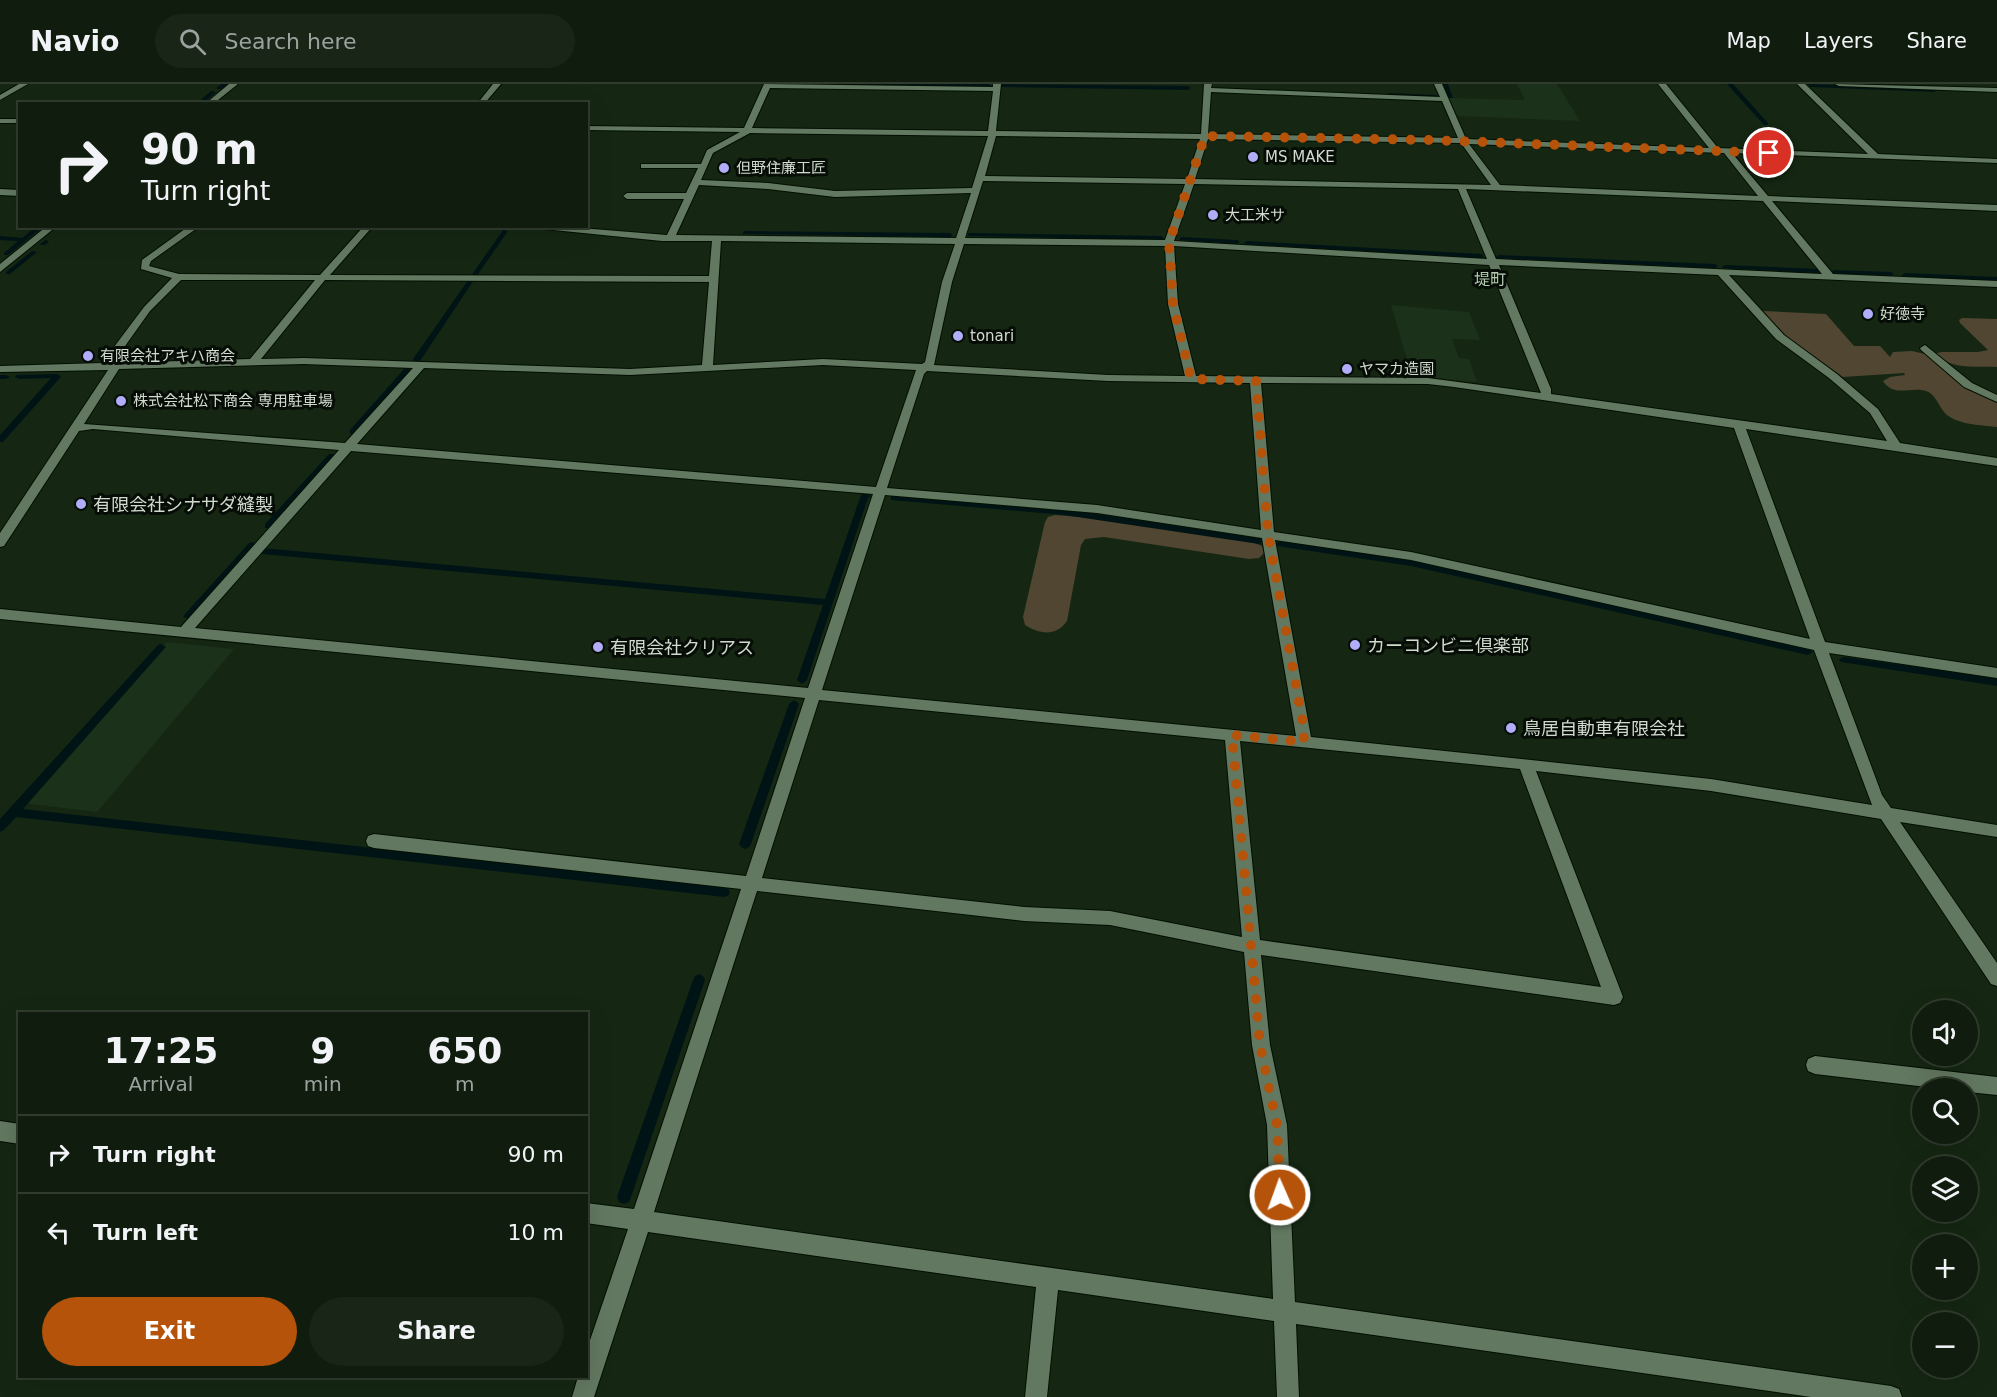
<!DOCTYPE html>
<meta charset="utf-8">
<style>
body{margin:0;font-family:"DejaVu Sans","Noto Sans JP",sans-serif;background:#192617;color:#f1f3f6;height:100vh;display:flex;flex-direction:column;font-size:22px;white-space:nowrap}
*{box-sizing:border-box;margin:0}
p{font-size:20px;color:#9ca29e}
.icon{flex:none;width:33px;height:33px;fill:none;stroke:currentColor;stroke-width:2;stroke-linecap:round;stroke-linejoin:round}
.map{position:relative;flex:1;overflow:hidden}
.panel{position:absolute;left:18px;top:928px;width:570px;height:366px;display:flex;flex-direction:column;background:#101d0e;border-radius:0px;box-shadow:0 6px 24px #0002,0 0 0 2px #303b2e}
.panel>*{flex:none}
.hud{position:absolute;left:18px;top:18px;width:570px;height:126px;border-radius:0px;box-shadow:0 6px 24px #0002,0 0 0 2px #303b2e;background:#101d0e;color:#f1f3f6;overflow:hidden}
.controls{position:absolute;left:1912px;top:916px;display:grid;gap:12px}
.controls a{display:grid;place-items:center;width:66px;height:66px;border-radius:50%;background:#101d0e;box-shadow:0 6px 24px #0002,0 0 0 2px #303b2e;font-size:30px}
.pin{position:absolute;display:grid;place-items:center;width:51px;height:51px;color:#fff;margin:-26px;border:3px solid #fff;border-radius:50%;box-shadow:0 2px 6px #0007}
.me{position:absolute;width:66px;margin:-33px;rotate:358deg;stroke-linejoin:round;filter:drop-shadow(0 0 4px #0008)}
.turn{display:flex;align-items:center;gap:21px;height:126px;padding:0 24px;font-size:27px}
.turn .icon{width:78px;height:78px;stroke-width:2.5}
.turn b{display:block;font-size:42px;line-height:51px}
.eta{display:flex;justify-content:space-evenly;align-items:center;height:102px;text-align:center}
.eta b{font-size:36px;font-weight:700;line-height:42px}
.primary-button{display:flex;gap:12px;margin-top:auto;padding:12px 24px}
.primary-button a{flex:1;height:69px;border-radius:36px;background:#b45309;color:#fff;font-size:24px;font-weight:700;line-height:69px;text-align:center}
.primary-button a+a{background:#192617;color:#f1f3f6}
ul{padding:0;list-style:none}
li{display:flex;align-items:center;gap:18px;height:78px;padding:0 24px;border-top:2px solid #303b2e}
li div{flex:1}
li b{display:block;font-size:22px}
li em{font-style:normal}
header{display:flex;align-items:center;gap:36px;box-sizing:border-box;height:84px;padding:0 30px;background:#101d0e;border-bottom:2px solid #303b2e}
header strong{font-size:28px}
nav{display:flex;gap:33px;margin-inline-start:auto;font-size:21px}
.search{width:420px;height:54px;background:#192617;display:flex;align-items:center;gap:15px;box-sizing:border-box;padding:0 21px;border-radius:33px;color:#9ca29e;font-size:22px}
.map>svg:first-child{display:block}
.built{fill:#1c3119}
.green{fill:#514631}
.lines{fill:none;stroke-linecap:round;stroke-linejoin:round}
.stream{fill:#001416;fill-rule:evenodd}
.minor-casing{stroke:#020f01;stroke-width:2}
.minor{fill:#637860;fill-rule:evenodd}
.route{stroke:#b45309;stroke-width:10;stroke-dasharray:0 18}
.poi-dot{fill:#b2adf9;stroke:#060d06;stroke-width:2}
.labels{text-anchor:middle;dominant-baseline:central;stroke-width:6;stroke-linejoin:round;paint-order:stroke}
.far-poi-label{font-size:15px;fill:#d0dbce;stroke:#060d06;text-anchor:start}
.far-neighbourhood-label{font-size:16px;fill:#b5ccb2;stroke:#060d06}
.poi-label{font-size:18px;fill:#d0dbce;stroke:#060d06;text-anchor:start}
</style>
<header>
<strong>Navio</strong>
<div class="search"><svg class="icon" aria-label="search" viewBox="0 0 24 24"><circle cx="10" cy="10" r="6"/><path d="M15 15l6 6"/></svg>Search here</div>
<nav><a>Map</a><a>Layers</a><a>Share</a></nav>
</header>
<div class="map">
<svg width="1997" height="1313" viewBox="0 0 1997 1313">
<rect width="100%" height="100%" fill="#152713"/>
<g class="built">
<path d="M 1517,0 L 1557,0 L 1580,37 L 1457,32 L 1449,14 L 1525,16 Z"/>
<path d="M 1391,221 L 1469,228 L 1480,256 L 1452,255 L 1459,274 L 1469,275 L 1477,298 L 1412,292 Z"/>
<path d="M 167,558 L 234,565 L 97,728 L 23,719 Z"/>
</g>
<g class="green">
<path d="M 1763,227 L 1826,230 L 1854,262 L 1880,262 L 1890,273 L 1893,268 L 1912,267 L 1929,271 L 1997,318 L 1997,343 C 1981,341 1960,341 1947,331 C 1939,324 1936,310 1926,307 C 1911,302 1894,314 1883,297 L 1890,293 L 1905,291 L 1904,289 L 1843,293 L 1787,253 Z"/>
<path d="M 1962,234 L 1997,235 L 1997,283 C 1978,282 1953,286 1938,272 L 1937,269 L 1942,268 L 1978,268 L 1988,266 L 1960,239 L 1959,236 Z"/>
<path d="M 1055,431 L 1094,434 L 1252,458 L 1262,462 L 1264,469 L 1259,474 L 1249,475 L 1104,453 L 1085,455 L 1081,461 L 1067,537 C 1056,553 1039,550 1025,541 L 1023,533 L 1045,438 L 1048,433 Z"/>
</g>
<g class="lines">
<g class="stream">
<path d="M 222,0 L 228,0 L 221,5 L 217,5 L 217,3 Z"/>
<path d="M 788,0 L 989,0 L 992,2 L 989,4 L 791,2 Z"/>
<path d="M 1001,0 L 1188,2 L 1191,4 L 1188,6 L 999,3 Z"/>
<path d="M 1442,0 L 1448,0 L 1453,14 L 1447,14 L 1448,12 Z"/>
<path d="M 1727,0 L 1733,0 L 1768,39 L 1768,41 L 1764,41 Z"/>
<path d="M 1808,0 L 1934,4 L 1937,6 L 1934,8 L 1810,3 Z"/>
<path d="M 211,7 L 216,8 L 202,20 L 196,20 Z"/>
<path d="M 1389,9 L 1436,11 L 1439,13 L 1436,15 L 1387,12 Z"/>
<path d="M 37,142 L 44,142 L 8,171 L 4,171 L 4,169 L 18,157 L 0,156 L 0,152 L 22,154 Z"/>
<path d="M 503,146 L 508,147 L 476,193 L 472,193 L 471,192 Z"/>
<path d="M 745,147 L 950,149 L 953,151 L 950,153 L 743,150 L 743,148 Z"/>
<path d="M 970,149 L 1161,152 L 1164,154 L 1161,156 L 968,152 L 968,150 Z"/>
<path d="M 1182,153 L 1237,156 L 1240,158 L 1237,160 L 1180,156 L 1180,154 Z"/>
<path d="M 44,157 L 46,156 L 49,158 L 45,161 L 41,161 L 40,160 Z"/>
<path d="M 1247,157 L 1481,170 L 1484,172 L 1481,174 L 1245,160 L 1244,159 Z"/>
<path d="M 32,167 L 37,168 L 10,190 L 6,190 L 6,188 Z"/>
<path d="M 1499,171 L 1715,180 L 1718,182 L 1715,184 L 1497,174 L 1496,173 Z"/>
<path d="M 1725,181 L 1818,185 L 1821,187 L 1818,189 L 1723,184 L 1722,183 Z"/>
<path d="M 1834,186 L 1891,188 L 1894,190 L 1891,192 L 1832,189 L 1831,188 Z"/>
<path d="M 1905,189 L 1997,193 L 1997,197 L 1903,192 L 1902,191 Z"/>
<path d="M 469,195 L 474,196 L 420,277 L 414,277 L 413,275 Z"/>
<path d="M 405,284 L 412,286 L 356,350 L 350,350 L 350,346 Z"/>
<path d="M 57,290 L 61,292 L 60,294 L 3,358 L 0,358 L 0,351 L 51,294 L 19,295 L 15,293 L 16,291 Z"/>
<path d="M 0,291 L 6,291 L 10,293 L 6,295 L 0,295 Z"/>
<path d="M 329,370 L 335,370 L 336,372 L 271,444 L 265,444 L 265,440 Z"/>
<path d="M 865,408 L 871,412 L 868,414 L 807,596 L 802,600 L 797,596 L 823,521 L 262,470 L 258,467 L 262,464 L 825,515 L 861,411 Z"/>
<path d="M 894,411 L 1064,425 L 1259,454 L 1263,457 L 1259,460 L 1064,431 L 891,416 L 891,412 Z"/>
<path d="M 1280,457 L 1411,476 L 1808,565 L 1813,568 L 1808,571 L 1411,482 L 1277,462 L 1276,460 Z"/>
<path d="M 252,458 L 255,459 L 255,463 L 191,534 L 185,534 L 183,532 L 185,530 L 249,459 Z"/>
<path d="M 161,560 L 166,563 L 164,565 L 23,725 L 724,803 L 728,804 L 730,808 L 728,812 L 724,813 L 16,733 L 4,746 L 0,748 L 0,735 L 158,561 Z"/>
<path d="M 1844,573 L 1997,594 L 1997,602 L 1841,578 L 1839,576 L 1841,574 Z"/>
<path d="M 794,616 L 799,620 L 751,760 L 749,763 L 745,765 L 741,763 L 739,760 L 789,620 Z"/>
<path d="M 699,890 L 703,892 L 705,896 L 631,1113 L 629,1118 L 624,1120 L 619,1118 L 617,1113 L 693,896 L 695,892 Z"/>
</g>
<g class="minor-casing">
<g id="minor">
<path d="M 19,0 L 28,0 L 0,16 L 0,11 Z"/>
<path d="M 229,0 L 238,0 L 213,20 L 205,20 Z"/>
<path d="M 493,0 L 501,0 L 484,20 L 477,20 Z"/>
<path d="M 764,0 L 993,3 L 993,0 L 1001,0 L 996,47 L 1201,50 L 1204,0 L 1212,0 L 1211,4 L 1440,13 L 1434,0 L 1442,0 L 1466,55 L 1709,64 L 1658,0 L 1666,0 L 1718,64 L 1868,70 L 1797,0 L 1805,0 L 1878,70 L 1997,75 L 1997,79 L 1732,69 L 1768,112 L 1997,121 L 1997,127 L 1772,117 L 1833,190 L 1997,197 L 1997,203 L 1729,191 L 1784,251 L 1837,290 L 1878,325 L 1900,359 L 1997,374 L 1997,382 L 1746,345 L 1825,558 L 1997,584 L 1997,594 L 1829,569 L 1882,711 L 1891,724 L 1997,741 L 1997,753 L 1900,738 L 1997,879 L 1997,902 L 1991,900 L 1881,735 L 1711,707 L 1536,687 L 1623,913 L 1620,919 L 1614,921 L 1261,871 L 1270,961 L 1287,1041 L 1295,1218 L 1891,1302 L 1899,1305 L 1902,1313 L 1811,1313 L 1296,1240 L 1299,1313 L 1277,1313 L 1274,1237 L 1058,1206 L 1047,1313 L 1025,1313 L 1036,1203 L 648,1148 L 594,1313 L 572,1313 L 578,1293 L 586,1293 L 586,1268 L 628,1145 L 586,1139 L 586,1119 L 634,1125 L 741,805 L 374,764 L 368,762 L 366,757 L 368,752 L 374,750 L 746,792 L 805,614 L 0,535 L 0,525 L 181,543 L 339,366 L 93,345 L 79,347 L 4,462 L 0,463 L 0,449 L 108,286 L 0,288 L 0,282 L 102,279 L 144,223 L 172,194 L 141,185 L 142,176 L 189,142 L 200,142 L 151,177 L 149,182 L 179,190 L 320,191 L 364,142 L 373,142 L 330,191 L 709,192 L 712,157 L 662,157 L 514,142 L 556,142 L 667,151 L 684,115 L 627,115 L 623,112 L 627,109 L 686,109 L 698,84 L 641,84 L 641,80 L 701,80 L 707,66 L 740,48 L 586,46 L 586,42 L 744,44 ZM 770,4 L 993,7 L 988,47 L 752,44 ZM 1211,8 L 1442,17 L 1458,54 L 1208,50 ZM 750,49 L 988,52 L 972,104 L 835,107 L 768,99 L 701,96 L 713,69 ZM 996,52 L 1200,55 L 1187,95 L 985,92 ZM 1208,55 L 1461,59 L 1491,101 L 1195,95 ZM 1469,60 L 1724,69 L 1758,112 L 1500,101 ZM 983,97 L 1185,100 L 1165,156 L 965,154 ZM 1194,100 L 1458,105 L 1487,175 L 1174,157 ZM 699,101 L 768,105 L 835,113 L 971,109 L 956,154 L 676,151 ZM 1466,105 L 1763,117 L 1822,190 L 1496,175 ZM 721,157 L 955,160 L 942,198 L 925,278 L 922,280 L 823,275 L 713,281 ZM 964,160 L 1165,162 L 1168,220 L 1185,292 L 1108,291 L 934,281 L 952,198 ZM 1174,162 L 1489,181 L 1541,309 L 1428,294 L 1196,292 L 1178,220 ZM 1499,181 L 1718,191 L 1776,255 L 1829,294 L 1870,329 L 1887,357 L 1551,310 L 1551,305 ZM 181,196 L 315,196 L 250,275 L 113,279 L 150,227 ZM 325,196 L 709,198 L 702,281 L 630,285 L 304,274 L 261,275 ZM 304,280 L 413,284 L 345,359 L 84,340 L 119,285 ZM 823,281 L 916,286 L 876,403 L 357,360 L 424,284 L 630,291 ZM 927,287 L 1108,297 L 1250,299 L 1261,446 L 1097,421 L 887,404 L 924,290 ZM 1261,299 L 1428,300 L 1454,303 L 1734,344 L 1810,555 L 1411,468 L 1274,448 ZM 351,367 L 873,410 L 808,604 L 195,544 ZM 885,411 L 1097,429 L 1262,454 L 1296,652 L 822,606 ZM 1275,456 L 1411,476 L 1814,566 L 1872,721 L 1711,695 L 1311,653 ZM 819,616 L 1225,656 L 1242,853 L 1110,827 L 1024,823 L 762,794 ZM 1240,657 L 1520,685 L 1601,903 L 1260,856 ZM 757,807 L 1024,837 L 1110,841 L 1244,868 L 1252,961 L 1267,1041 L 1273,1215 L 654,1128 Z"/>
<path d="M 1835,0 L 1997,4 L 1997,8 L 1839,2 Z"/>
<rect x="0" y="35" width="20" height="4"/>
<path d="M 0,105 L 20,106 L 20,112 L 0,111 Z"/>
<path d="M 47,142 L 57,142 L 0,188 L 0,180 Z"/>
<path d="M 1925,261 L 1972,299 L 1997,311 L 1997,318 L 1964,303 L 1921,266 L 1920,264 Z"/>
<path d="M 1815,972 L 1997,993 L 1997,1011 L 1968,1008 L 1968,1005 L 1944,1005 L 1815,990 L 1808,987 L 1806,981 L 1808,975 Z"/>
<path d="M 0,1037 L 20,1040 L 20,1060 L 0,1057 Z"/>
</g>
</g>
<use href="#minor" class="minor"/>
</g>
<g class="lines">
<path class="route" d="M 1280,1111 L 1277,1041 L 1260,961 L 1232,651 L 1304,658 L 1303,640 L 1268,450 L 1256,297 L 1191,295 L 1173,220 L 1169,159 L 1205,52 L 1428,56 L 1769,69"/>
</g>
<g class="poi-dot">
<circle cx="1253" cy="73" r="6"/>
<circle cx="724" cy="84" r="6"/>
<circle cx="1213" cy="131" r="6"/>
<circle cx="1868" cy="230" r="6"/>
<circle cx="958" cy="252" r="6"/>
<circle cx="88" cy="272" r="6"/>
<circle cx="1347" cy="285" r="6"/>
<circle cx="121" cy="317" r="6"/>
<circle cx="81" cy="420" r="6"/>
<circle cx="1355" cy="561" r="6"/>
<circle cx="598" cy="563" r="6"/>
<circle cx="1511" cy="644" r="6"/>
</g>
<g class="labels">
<g class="far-poi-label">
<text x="1265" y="73">MS MAKE</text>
<text x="736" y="84">但野住廉工匠</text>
<text x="1225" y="131">大工米サ</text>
<text x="1880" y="230">好徳寺</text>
<text x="970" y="252">tonari</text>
<text x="100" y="272">有限会社アキハ商会</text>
<text x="1359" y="285">ヤマカ造園</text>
<text x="133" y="317">株式会社松下商会 専用駐車場</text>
</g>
<g class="far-neighbourhood-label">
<text x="1490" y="195">堤町</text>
</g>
<g class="poi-label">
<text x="93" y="420">有限会社シナサダ縫製</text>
<text x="1367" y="561">カーコンビニ倶楽部</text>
<text x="610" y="563">有限会社クリアス</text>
<text x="1523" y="644">鳥居自動車有限会社</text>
</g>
</g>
</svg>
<div class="controls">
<a><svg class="icon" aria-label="sound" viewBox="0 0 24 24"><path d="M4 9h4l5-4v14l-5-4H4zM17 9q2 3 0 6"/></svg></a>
<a><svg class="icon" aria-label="search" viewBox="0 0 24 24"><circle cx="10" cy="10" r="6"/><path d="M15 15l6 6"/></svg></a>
<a><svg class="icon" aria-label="layers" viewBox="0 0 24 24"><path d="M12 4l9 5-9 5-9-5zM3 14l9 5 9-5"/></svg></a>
<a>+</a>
<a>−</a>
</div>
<div class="pin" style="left:1769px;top:69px;background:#d93025"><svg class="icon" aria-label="arrive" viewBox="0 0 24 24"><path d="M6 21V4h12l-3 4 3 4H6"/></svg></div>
<svg class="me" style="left:1280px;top:1111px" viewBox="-20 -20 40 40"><circle r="17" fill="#b45309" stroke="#fff" stroke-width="3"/><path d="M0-11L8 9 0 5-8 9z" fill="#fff"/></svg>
<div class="hud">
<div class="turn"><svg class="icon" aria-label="right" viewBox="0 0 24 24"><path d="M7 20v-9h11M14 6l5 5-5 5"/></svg><div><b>90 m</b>Turn right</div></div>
</div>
<section class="panel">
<div class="eta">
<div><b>17:25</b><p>Arrival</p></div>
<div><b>9</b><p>min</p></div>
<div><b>650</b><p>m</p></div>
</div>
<ul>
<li><svg class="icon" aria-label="right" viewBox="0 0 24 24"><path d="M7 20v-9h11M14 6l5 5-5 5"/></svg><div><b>Turn right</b></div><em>90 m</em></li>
<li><svg class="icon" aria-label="left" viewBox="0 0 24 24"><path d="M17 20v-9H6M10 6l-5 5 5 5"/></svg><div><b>Turn left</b></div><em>10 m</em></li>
</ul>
<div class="primary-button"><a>Exit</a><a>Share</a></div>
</section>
</div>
